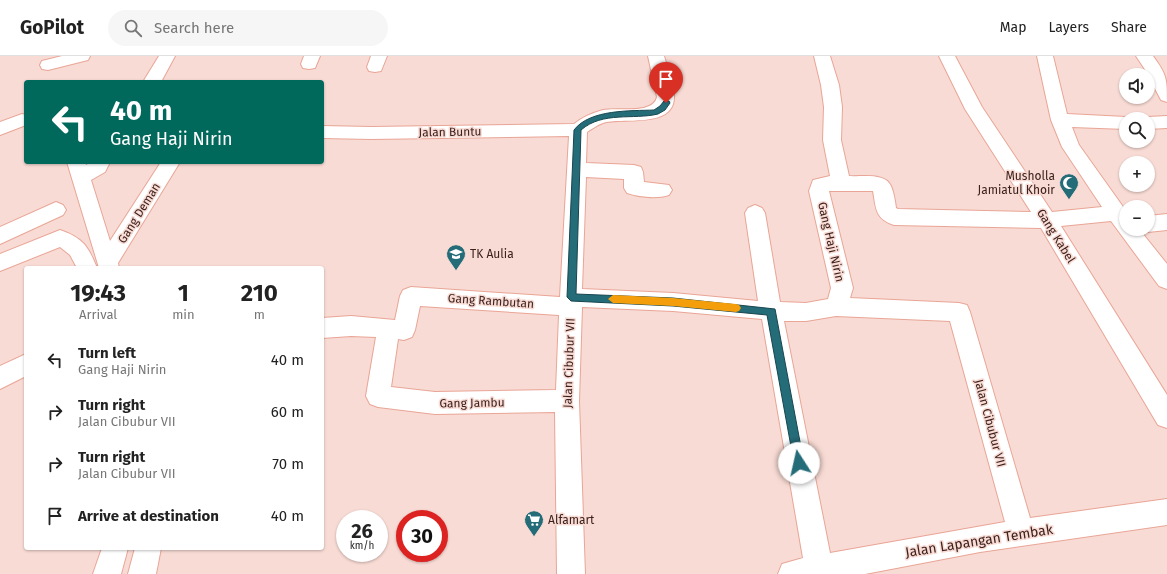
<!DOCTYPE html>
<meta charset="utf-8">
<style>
body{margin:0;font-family:"Fira Sans",sans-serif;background:#f6f6f6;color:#222;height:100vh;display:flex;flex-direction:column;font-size:15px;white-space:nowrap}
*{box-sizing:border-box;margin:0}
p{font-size:13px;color:#767676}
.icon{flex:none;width:22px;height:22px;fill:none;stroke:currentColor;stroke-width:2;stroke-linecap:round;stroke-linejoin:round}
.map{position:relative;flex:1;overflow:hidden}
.panel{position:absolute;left:24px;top:210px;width:300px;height:284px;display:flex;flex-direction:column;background:#fff;border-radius:4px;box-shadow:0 1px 3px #0004}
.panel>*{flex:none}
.hud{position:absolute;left:24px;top:24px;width:300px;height:84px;border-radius:4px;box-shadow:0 1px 3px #0004;background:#00695c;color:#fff;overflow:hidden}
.buttons{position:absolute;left:1119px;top:12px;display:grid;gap:8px}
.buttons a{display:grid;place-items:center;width:36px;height:36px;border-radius:50%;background:#fff;box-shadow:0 1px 3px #0004;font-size:20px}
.speed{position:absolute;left:336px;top:454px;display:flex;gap:8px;font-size:20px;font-weight:700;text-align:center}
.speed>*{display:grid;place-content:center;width:52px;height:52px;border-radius:50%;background:#fff;box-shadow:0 1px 3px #0004;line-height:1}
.speed small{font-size:10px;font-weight:400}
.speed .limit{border:6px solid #d22;background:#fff;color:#111}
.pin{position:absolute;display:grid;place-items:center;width:34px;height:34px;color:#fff;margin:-41px -17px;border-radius:50% 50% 50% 0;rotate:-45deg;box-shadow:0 0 4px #0007}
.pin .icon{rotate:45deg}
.me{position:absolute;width:44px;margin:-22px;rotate:350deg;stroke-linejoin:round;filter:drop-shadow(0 0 3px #0008)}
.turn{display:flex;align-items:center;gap:14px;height:84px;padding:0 20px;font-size:18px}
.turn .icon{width:52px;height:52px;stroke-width:2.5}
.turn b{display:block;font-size:28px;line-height:34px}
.eta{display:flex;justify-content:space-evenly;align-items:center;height:68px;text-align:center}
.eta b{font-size:24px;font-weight:700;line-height:28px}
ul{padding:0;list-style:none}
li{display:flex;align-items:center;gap:12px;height:52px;padding:0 20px}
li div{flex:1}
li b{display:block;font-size:15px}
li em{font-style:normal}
header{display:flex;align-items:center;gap:24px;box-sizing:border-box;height:56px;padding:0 20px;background:#fff;border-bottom:1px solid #e0e0e0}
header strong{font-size:19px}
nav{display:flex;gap:22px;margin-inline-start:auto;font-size:14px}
.search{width:280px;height:36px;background:#f6f6f6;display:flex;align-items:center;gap:10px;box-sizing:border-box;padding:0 14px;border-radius:22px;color:#767676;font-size:15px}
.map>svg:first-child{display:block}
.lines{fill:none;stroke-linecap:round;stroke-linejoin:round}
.minor-casing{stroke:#e9a596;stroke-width:2}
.minor{fill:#fff;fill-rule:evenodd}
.route{fill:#256c79;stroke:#18464f}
.slow{fill:#f59e0b}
.labels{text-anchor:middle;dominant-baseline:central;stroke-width:3;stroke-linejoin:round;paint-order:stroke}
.street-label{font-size:12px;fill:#3c211c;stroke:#f8dbd4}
.poi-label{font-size:12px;fill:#3c211c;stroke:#f8dbd4;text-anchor:start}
.near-street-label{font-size:14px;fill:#3c211c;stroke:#f8dbd4}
</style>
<header>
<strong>GoPilot</strong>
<div class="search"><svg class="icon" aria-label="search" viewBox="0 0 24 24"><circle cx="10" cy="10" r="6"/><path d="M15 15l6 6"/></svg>Search here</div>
<nav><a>Map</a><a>Layers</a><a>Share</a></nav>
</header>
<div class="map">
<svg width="1167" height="518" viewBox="0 0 1167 518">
<rect width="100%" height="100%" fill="#f8dbd4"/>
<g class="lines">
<g class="minor-casing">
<g id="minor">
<path d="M 62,0 L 90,0 L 88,4 L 48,14 L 42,13 L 40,9 L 42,5 Z"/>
<path d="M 159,0 L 175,0 L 161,26 L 143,26 Z"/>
<path d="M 304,0 L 320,0 L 315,12 L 309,13 L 303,12 L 301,8 Z"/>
<path d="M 371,0 L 387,0 L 381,15 L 375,16 L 369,15 L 367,11 Z"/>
<path d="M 648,0 L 664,0 C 667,10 675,33 674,42 C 673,73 621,61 603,67 C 597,69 592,73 587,76 L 586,107 L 634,109 L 641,111 L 643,116 L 644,126 L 669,129 L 672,134 L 669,139 C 657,143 639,141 627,137 L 624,132 L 624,123 L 586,121 L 582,233 L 673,237 L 758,245 L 745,157 L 748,152 L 755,149 L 762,152 L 765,157 L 780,246 L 806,247 L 828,243 L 831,232 L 809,135 L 813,124 L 830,120 L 823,84 L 824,51 L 821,29 L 814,0 L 830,0 L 839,29 L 842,51 L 841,84 L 849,120 C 861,121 885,116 891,130 C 894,137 895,145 896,152 L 898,153 L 1031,156 L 965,53 L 939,0 L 955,0 L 982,51 L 1052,156 L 1102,151 L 1062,91 L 1051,64 L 1037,0 L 1053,0 L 1067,58 L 1126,61 L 1132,63 L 1126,63 L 1126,73 L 1072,71 L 1079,89 L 1126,155 L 1126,173 L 1139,173 L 1167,208 L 1167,233 L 1159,230 L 1111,165 L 1061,170 L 1167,339 L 1167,372 L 1158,369 L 1041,172 L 894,169 C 875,163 876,152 873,135 L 829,135 L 853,232 L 850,242 L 959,247 L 967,249 L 970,256 L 1030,462 L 1167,443 L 1167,469 L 980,496 L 865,518 L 778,518 L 782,508 L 803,502 L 762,263 L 673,255 L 582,251 L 579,345 L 585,518 L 557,518 L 555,356 L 435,358 L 378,351 L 370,348 L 366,340 L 376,281 L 351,280 L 322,282 L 322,262 L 351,260 L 395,264 L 400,240 L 403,234 L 411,231 L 560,241 L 569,80 L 371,83 L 322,82 L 322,70 L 371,71 L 574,68 C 583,61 592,57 603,54 C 618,51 653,59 657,41 ZM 420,250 L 559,259 L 556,334 L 435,336 L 391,331 L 398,283 L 404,284 L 412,281 L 415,274 ZM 836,260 L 950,265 L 1005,466 L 830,497 L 784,265 L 806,265 Z"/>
<path d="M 1136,0 L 1153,0 C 1167,19 1167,23 1167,46 L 1161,44 L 1144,12 Z"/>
<path d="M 22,58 L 26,59 L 26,69 L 0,79 L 0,66 Z"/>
<path d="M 1167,60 L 1167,72 L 1148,73 L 1148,63 L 1141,63 L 1148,61 Z"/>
<path d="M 67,106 L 85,106 L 86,109 L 91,106 L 110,106 L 105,116 L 91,124 L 110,185 L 161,106 L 180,106 L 118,207 L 119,212 L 99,212 Z"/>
<path d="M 56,146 L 63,149 L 66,154 L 63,159 L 0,188 L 0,171 Z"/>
<path d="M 1167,158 L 1167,174 L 1148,176 L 1141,173 L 1148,173 L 1148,160 Z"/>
<path d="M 60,174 C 83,182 88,190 97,212 L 77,212 L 70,199 L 60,191 L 0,215 L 0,198 Z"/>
<path d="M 26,298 L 26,320 L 0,333 L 0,310 Z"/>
<path d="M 102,492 L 128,492 L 121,518 L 93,518 Z"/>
<path d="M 135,492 L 161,492 L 156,518 L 128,518 Z"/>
</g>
</g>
<use href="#minor" class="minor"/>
</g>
<path class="route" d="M 664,45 L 669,45 L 670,47 L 665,54 L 658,58 C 633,64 603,55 581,74 L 576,238 L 673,242 L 775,253 L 804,407 L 803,410 L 799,412 L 795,410 L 794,407 L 767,259 L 673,250 L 571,245 L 567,241 L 574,74 C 590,53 631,55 654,54 L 660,50 Z"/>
<path class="slow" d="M 613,239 L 673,242 L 736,248 L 739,249 L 741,252 L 739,255 L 736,256 L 673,250 L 613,247 L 608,243 Z"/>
<defs>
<g id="mosque-pin" transform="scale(1)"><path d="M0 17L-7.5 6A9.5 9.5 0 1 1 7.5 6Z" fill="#256c79" stroke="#f8dbd4"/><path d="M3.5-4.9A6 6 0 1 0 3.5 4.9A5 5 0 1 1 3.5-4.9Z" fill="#fff"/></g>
<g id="school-pin" transform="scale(1)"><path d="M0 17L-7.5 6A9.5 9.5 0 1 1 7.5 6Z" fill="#256c79" stroke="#f8dbd4"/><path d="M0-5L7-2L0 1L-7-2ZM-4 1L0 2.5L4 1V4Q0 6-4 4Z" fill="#fff"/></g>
<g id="supermarket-pin" transform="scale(1)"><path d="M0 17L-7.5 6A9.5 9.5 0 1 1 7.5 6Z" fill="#256c79" stroke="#f8dbd4"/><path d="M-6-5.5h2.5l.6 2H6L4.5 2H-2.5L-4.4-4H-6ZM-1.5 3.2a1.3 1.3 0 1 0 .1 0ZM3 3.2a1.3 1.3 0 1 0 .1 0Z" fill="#fff"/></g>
</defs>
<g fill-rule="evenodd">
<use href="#mosque-pin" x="1069" y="127"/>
<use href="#school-pin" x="456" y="198"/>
<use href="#supermarket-pin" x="534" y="464"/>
</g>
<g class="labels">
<g class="street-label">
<text transform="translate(450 76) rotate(-1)">Jalan Buntu</text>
<text transform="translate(139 157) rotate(-58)">Gang Deman</text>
<text transform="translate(1056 180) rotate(58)">Gang Kabel</text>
<text transform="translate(831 186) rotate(77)">Gang Haji Nirin</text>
<text transform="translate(491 245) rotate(4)">Gang Rambutan</text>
<text transform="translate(569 307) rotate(-88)">Jalan Cibubur VII</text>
<text transform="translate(472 347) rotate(-1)">Gang Jambu</text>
<text transform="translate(990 367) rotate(75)">Jalan Cibubur VII</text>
</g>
<g class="poi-label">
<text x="1055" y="120" text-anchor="end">Musholla<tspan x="1055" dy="14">Jamiatul Khoir</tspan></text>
<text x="470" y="198">TK Aulia</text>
<text x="548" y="464">Alfamart</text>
</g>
<g class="near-street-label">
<text transform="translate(979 485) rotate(-9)">Jalan Lapangan Tembak</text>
</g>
</g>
</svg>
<div class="buttons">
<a><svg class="icon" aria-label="sound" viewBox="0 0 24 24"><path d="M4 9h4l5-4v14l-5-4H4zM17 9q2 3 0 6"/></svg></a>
<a><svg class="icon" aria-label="search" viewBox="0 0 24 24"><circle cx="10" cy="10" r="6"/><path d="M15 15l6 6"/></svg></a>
<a>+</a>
<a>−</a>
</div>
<div class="speed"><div>26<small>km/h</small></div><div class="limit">30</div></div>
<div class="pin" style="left:666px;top:47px;background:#d93025"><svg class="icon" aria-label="arrive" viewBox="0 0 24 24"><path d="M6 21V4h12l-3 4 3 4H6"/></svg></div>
<svg class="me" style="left:799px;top:407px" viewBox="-20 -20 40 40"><circle r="19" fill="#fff"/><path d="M0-13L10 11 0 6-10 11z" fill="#256c79"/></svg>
<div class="hud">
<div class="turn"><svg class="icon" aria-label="left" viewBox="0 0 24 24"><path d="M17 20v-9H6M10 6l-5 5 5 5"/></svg><div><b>40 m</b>Gang Haji Nirin</div></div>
</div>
<section class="panel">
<div class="eta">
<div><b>19:43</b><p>Arrival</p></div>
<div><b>1</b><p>min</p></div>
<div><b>210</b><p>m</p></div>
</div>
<ul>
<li><svg class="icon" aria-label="left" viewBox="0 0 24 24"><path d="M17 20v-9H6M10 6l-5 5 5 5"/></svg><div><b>Turn left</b><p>Gang Haji Nirin</p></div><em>40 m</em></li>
<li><svg class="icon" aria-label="right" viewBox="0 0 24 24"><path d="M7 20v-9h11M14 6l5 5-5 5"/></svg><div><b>Turn right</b><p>Jalan Cibubur VII</p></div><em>60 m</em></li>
<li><svg class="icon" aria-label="right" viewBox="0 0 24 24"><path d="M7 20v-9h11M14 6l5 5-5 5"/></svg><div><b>Turn right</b><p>Jalan Cibubur VII</p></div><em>70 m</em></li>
<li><svg class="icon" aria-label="arrive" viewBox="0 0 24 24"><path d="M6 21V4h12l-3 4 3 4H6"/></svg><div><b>Arrive at destination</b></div><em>40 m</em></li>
</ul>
</section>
</div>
